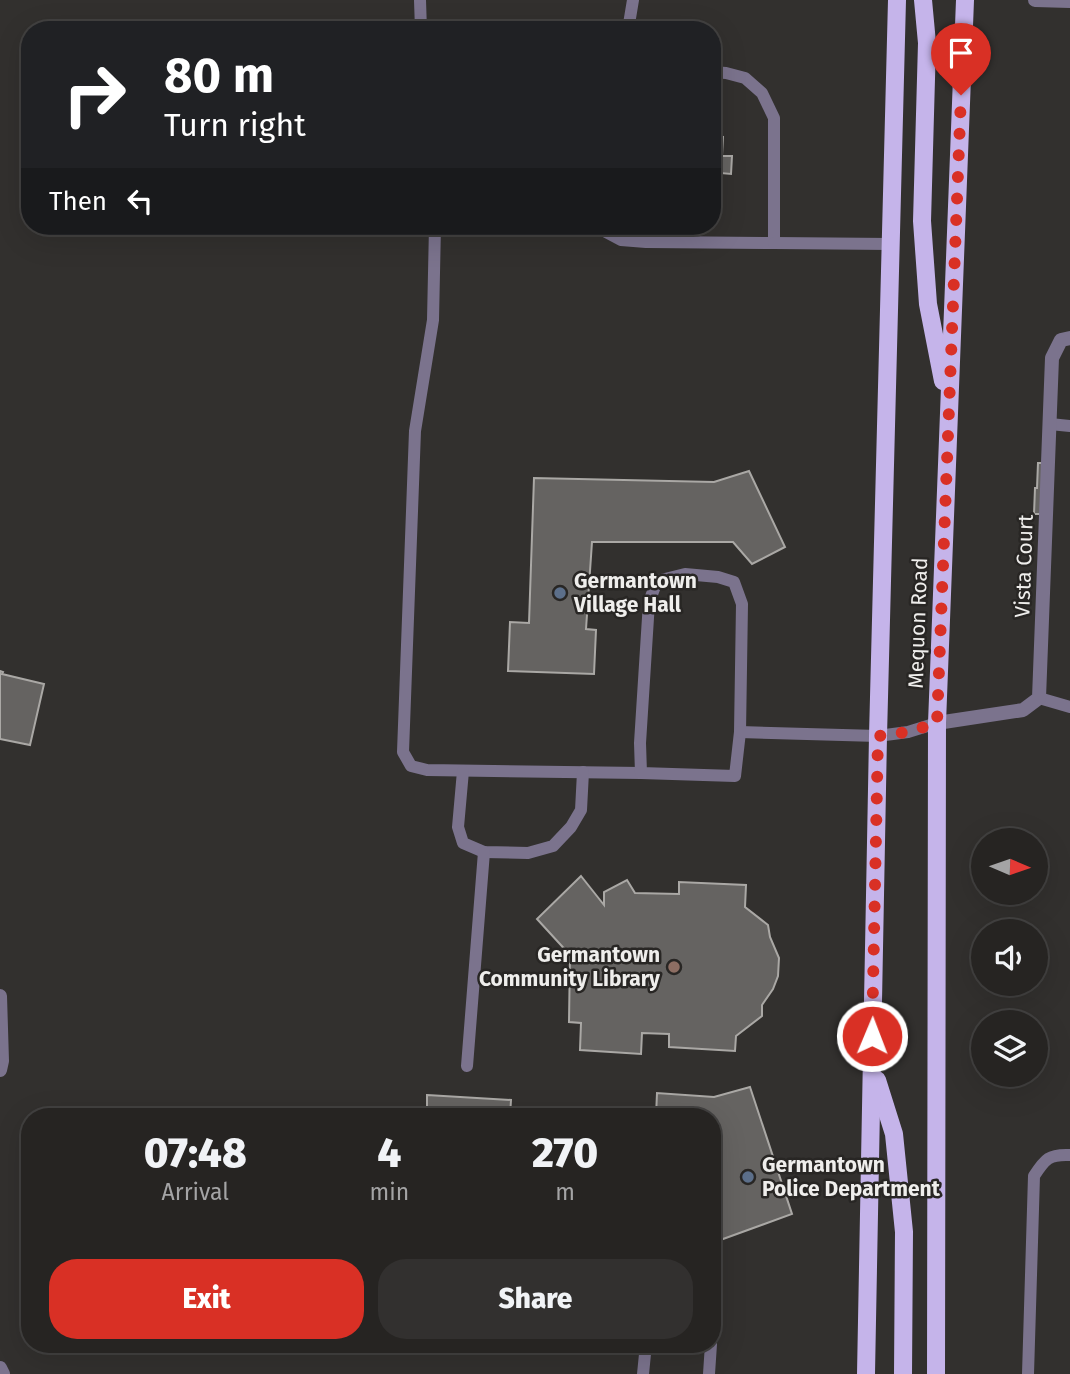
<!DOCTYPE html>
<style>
body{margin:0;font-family:"Fira Sans",sans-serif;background:#32302f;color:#f1f3f6;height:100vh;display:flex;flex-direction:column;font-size:26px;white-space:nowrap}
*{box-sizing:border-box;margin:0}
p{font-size:23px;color:#a4a4a5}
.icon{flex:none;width:38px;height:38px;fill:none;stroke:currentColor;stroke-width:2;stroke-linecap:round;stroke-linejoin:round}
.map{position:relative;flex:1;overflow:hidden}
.drawer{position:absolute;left:21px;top:1108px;width:700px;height:245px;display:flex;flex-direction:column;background:#262422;border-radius:28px;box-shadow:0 7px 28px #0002,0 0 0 2px #424140}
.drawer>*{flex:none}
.hud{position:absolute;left:21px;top:21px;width:700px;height:214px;border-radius:28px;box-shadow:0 7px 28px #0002,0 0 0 2px #424140;background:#202124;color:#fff;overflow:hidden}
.needle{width:46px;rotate:92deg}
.fabs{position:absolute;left:971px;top:828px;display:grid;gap:14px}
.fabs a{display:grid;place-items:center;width:77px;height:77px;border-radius:50%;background:#262422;box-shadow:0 7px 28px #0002,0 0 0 2px #424140;font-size:35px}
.pin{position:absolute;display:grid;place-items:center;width:60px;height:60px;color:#fff;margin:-72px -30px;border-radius:50% 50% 50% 0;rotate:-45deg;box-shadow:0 0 7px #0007}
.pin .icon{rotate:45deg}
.me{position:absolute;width:77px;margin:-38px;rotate:1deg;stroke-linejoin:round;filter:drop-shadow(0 0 5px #0008)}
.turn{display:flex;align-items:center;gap:24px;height:147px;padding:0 28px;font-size:32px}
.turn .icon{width:91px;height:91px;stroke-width:2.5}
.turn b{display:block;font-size:49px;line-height:60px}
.then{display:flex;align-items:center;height:66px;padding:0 28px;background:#0003;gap:14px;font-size:26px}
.eta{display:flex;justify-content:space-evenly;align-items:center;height:119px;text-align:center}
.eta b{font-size:42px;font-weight:800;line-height:49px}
.cta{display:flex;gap:14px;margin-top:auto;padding:14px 28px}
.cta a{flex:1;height:80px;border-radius:28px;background:#d93025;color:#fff;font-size:28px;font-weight:800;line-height:80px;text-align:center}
.cta a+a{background:#32302f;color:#f1f3f6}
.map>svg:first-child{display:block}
.building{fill:#656361;stroke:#aaa8a5;stroke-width:2}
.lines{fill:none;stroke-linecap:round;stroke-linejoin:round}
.lane{stroke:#7b738d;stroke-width:12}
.street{stroke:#7b738d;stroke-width:14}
.primary{stroke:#c5b4ea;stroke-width:18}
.route{stroke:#d93025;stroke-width:12;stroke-dasharray:0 21.6}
.service-dot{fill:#5c6f8a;stroke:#282624;stroke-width:2.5}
.education-dot{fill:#8d6e63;stroke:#282624;stroke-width:2.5}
.labels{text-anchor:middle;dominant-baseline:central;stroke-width:5;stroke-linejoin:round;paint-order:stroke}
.street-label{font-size:21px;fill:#efeeec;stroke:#282624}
.poi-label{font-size:21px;font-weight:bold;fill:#efeeec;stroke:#282624;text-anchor:start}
</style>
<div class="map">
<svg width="1070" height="1374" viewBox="0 0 1070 1374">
<rect width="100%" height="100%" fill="#32302e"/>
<g class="building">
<path d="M 712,136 L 723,137 L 722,156 L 732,156 L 731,174 L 721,173 L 720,194 L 712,194 Z"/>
<path d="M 1038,463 L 1046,463 L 1045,514 L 1034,514 L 1035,488 L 1037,488 Z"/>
<path d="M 749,471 L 785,547 L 752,564 L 733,542 L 592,542 L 586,629 L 596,630 L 594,674 L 508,671 L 510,622 L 529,623 L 534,478 L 714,482 Z"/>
<path d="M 0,671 L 3,672 L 2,674 L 44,684 L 30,745 L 0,739 Z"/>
<path d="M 581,876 L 604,905 L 604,892 L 627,880 L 635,893 L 679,894 L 679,882 L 746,885 L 745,907 L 768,925 L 770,937 L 779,958 L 778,976 L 773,989 L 762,1005 L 762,1016 L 736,1036 L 735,1051 L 669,1047 L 669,1034 L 642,1033 L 641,1054 L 580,1050 L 581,1023 L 569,1022 L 570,955 L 537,919 Z"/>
<path d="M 750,1087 L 792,1214 L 712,1243 L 712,1206 L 718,1204 L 715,1193 L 719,1192 L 712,1163 L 712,1116 L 656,1116 L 657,1093 L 714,1097 Z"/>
<path d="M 427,1095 L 511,1100 L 510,1116 L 427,1116 Z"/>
</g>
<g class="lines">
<g class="lane">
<path d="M 420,0 L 421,30"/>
<path d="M 628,30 L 633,0"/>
<path d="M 435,226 L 433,320 L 415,431 L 403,752 L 411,766 L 427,770 L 641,773"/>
<path d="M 600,226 L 606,232 L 621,240 L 646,242 L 774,243 L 774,118 L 762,93 L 745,78 L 726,73 L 712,72"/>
<path d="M 774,243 L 891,244"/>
<path d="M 1050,424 L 1070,426"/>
<path d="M 685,574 L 718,577 L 734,582 L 742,604 L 740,732 L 735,776 L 641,773 L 640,743 L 649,602 L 657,581 Z"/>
<path d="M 1039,698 L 1070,707"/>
<path d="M 740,732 L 878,736 L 908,732 L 937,723"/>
<path d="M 463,771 L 458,827 L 463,843 L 484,852 L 528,853 L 553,846 L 571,827 L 581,810 L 583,772"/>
<path d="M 467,1066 L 484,852"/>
<path d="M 643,1374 L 646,1344"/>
<path d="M 709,1374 L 711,1344"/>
<path d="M 1028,1374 L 1034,1176 C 1045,1159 1049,1154 1070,1155"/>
</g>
<g class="street">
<path d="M 1035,0 L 1070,1"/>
<path d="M 937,723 L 1023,710 L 1039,698 L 1052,358 L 1061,340 L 1070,338"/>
<path d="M 0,996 L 2,1061 L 0,1070"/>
<path d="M 0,1368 L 3,1374"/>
</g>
<g class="primary">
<path d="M 923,0 L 927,43 L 922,221 L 928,304 L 943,381"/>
<path d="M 877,1080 L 894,1134 L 904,1232 L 903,1374"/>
<path d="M 866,1374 L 878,736 L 897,0"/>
<path d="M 936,1374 L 937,723 L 965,0"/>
</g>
</g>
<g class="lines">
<path class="route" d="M 872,1036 L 878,736 L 908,732 L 937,723 L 961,95"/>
</g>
<g class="service-dot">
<circle cx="560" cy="593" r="7"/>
<circle cx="748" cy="1177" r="7"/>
</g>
<circle class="education-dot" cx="674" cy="967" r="7"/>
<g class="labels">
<g class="street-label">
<text transform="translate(1024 566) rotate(-88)">Vista Court</text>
<text transform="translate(918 623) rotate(-88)">Mequon Road</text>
</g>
<g class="poi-label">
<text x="574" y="581">Germantown<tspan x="574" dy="24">Village Hall</tspan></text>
<text x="660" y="955" text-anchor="end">Germantown<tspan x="660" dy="24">Community Library</tspan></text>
<text x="762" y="1165">Germantown<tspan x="762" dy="24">Police Department</tspan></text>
</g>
</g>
</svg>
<div class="fabs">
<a><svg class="needle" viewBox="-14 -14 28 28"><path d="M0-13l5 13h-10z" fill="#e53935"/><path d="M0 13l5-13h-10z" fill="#a4a4a5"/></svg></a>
<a><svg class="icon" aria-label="sound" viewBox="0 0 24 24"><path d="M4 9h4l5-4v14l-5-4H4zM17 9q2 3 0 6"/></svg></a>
<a><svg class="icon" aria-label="layers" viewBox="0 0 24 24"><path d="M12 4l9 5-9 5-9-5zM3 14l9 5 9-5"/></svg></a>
</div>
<div class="pin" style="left:961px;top:95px;background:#d93025"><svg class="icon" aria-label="arrive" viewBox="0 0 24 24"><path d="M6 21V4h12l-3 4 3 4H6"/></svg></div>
<svg class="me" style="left:872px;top:1036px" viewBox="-20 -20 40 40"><circle r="17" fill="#d93025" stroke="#fff" stroke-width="3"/><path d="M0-11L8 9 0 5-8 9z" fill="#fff"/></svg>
<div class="hud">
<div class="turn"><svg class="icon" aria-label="right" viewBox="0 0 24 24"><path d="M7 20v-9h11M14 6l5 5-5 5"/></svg><div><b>80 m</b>Turn right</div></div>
<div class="then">Then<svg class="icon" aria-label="left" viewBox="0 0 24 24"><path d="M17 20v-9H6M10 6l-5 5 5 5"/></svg></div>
</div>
<section class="drawer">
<div class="eta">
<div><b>07:48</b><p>Arrival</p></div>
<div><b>4</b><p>min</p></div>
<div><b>270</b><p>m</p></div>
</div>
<div class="cta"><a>Exit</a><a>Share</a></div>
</section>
</div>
